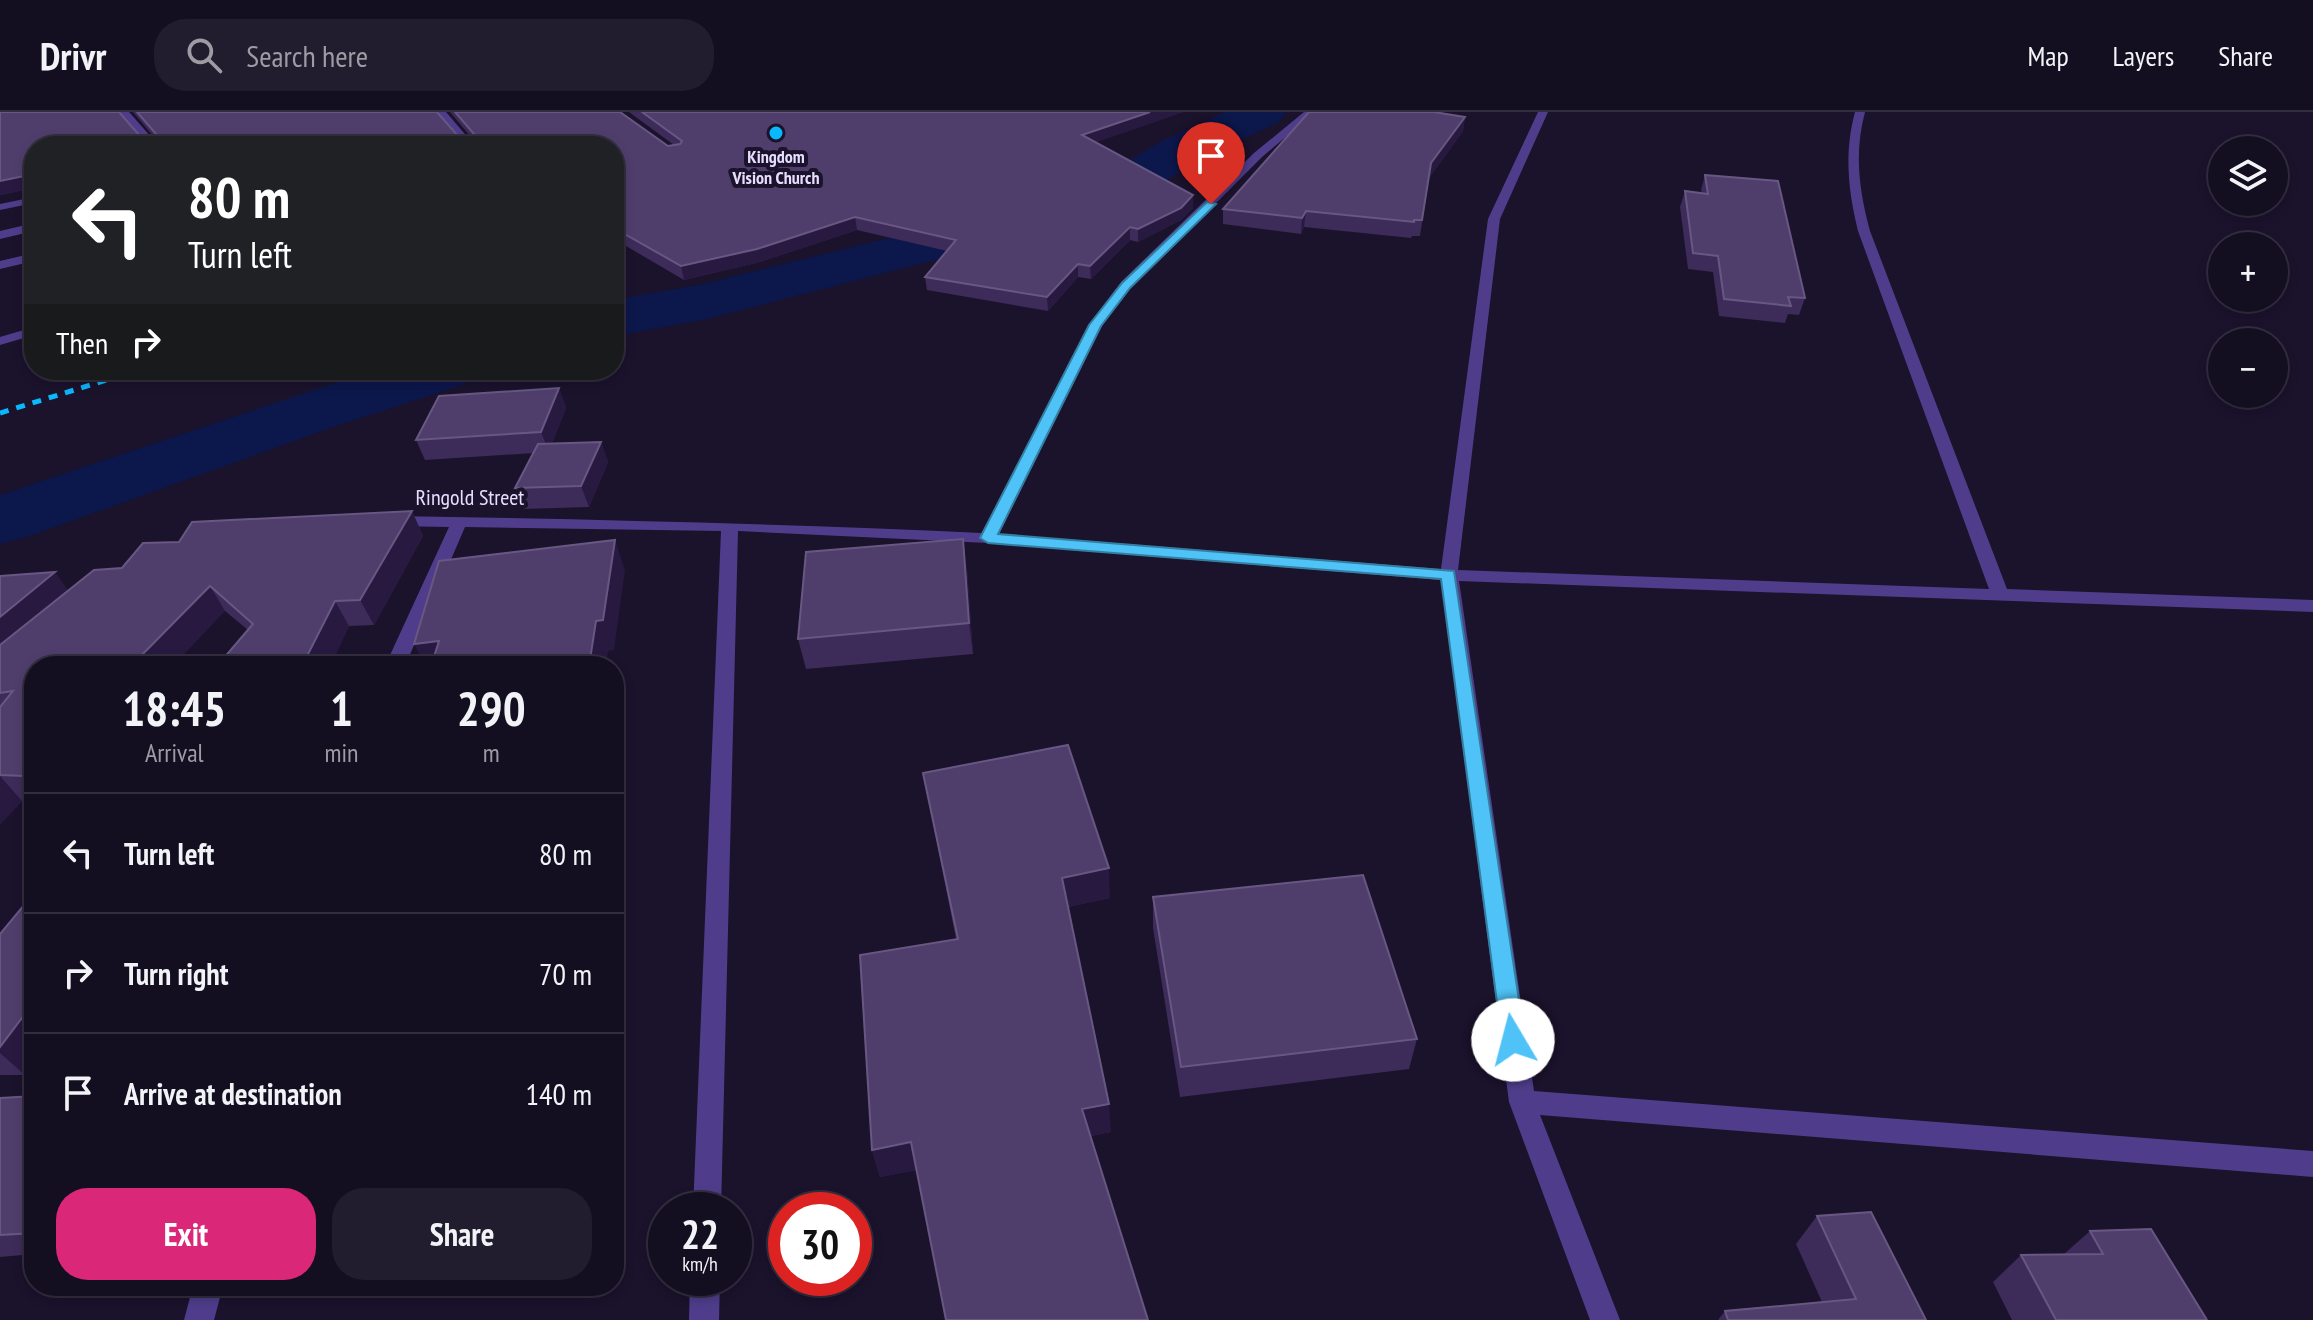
<!DOCTYPE html>
<meta charset="utf-8">
<style>
body{margin:0;font-family:"PT Sans Narrow",sans-serif;background:#211c2e;color:#f1f3f6;height:100vh;display:flex;flex-direction:column;font-size:30px;white-space:nowrap}
*{box-sizing:border-box;margin:0}
p{font-size:26px;color:#9d9ca5}
.icon{flex:none;width:44px;height:44px;fill:none;stroke:currentColor;stroke-width:2;stroke-linecap:round;stroke-linejoin:round}
.map{position:relative;flex:1;overflow:hidden}
.side{position:absolute;left:24px;top:544px;width:600px;height:640px;display:flex;flex-direction:column;background:#140e21;border-radius:32px;box-shadow:0 4px 12px #0003,0 0 0 2px #332e3f}
.side>*{flex:none}
.top-card{position:absolute;left:24px;top:24px;width:600px;height:244px;border-radius:32px;box-shadow:0 4px 12px #0003,0 0 0 2px #332e3f;background:#202124;color:#fff;overflow:hidden}
.buttons{position:absolute;left:2208px;top:24px;display:grid;gap:16px}
.buttons a{display:grid;place-items:center;width:80px;height:80px;border-radius:50%;background:#140e21;box-shadow:0 4px 12px #0003,0 0 0 2px #332e3f;font-size:40px}
.speed{position:absolute;left:648px;top:1080px;display:flex;gap:16px;font-size:40px;font-weight:700;text-align:center}
.speed>*{display:grid;place-content:center;width:104px;height:104px;border-radius:50%;background:#140e21;box-shadow:0 4px 12px #0003,0 0 0 2px #332e3f;line-height:1}
.speed small{font-size:20px;font-weight:400}
.speed .limit{border:12px solid #d22;background:#fff;color:#111}
.pin{position:absolute;display:grid;place-items:center;width:68px;height:68px;color:#fff;margin:-82px -34px;border-radius:50% 50% 50% 0;rotate:-45deg;box-shadow:0 0 8px #0007}
.pin .icon{rotate:45deg}
.me{position:absolute;width:88px;margin:-44px;rotate:352deg;stroke-linejoin:round;filter:drop-shadow(0 0 6px #0008)}
.turn{display:flex;align-items:center;gap:28px;height:168px;padding:0 32px;font-size:36px}
.turn .icon{width:104px;height:104px;stroke-width:2.5}
.turn b{display:block;font-size:56px;line-height:68px}
.then{display:flex;align-items:center;height:76px;padding:0 32px;background:#0003;gap:16px;font-size:30px}
.eta{display:flex;justify-content:space-evenly;align-items:center;height:136px;text-align:center}
.eta b{font-size:48px;font-weight:800;line-height:56px}
.action{display:flex;gap:16px;margin-top:auto;padding:16px 32px}
.action a{flex:1;height:92px;border-radius:32px;background:#db2777;color:#fff;font-size:32px;font-weight:800;line-height:92px;text-align:center}
.action a+a{background:#211c2e;color:#f1f3f6}
ul{padding:0;list-style:none}
li{display:flex;align-items:center;gap:24px;height:120px;padding:0 32px;border-top:2px solid #332e3f}
li div{flex:1}
li b{display:block;font-size:30px}
li em{font-style:normal}
header{display:flex;align-items:center;gap:48px;box-sizing:border-box;height:112px;padding:0 40px;background:#140e21;border-bottom:2px solid #332e3f}
header strong{font-size:38px}
nav{display:flex;gap:44px;margin-inline-start:auto;font-size:28px}
.search{width:560px;height:72px;background:#211c2e;display:flex;align-items:center;gap:20px;box-sizing:border-box;padding:0 28px;border-radius:32px;color:#9d9ca5;font-size:30px}
.map>svg:first-child{display:block}
.lines{fill:none;stroke-linecap:round;stroke-linejoin:round}
.stream{fill:#0c174b;fill-rule:evenodd}
.river{fill:#0c174b;fill-rule:evenodd}
.minor{fill:#4f3d8b;fill-rule:evenodd}
.rail{stroke:#0bb7fd;stroke-width:5;stroke-dasharray:9 8;stroke-linecap:butt}
.wall{fill:#3d2b59}
.shaded-wall{fill:#281940}
.building{fill:#4f3e6b;stroke:#675782;stroke-width:2}
.route{fill:#4fc3f7;stroke:#337fa1;stroke-width:2}
.poi-dot{fill:#0bb7fd;stroke:#1b122c;stroke-width:3}
.labels{text-anchor:middle;dominant-baseline:central;stroke-width:8;stroke-linejoin:round;paint-order:stroke}
.far-poi-label{font-size:18px;font-weight:bold;fill:#e7ddff;stroke:#1b122c}
.street-label{font-size:22px;fill:#e7ddff;stroke:#1b122c}
</style>
<header>
<strong>Drivr</strong>
<div class="search"><svg class="icon" aria-label="search" viewBox="0 0 24 24"><circle cx="10" cy="10" r="6"/><path d="M15 15l6 6"/></svg>Search here</div>
<nav><a>Map</a><a>Layers</a><a>Share</a></nav>
</header>
<div class="map">
<svg width="2313" height="1208" viewBox="0 0 2313 1208">
<rect width="100%" height="100%" fill="#1b122c"/>
<g class="lines">
<path class="stream" d="M 1251,0 L 1263,0 L 1264,1 L 1260,3 Z"/>
<g class="river">
<path d="M 1225,0 L 1286,0 L 1279,10 L 1194,50 L 1146,82 L 1047,119 L 703,208 L 614,224 L 614,188 L 703,172 L 1009,96 L 1110,60 L 1160,30 Z"/>
<path d="M 374,258 L 475,258 L 465,272 L 336,314 L 27,425 L 0,432 L 0,383 Z"/>
</g>
<g class="minor">
<path d="M 119,0 L 129,0 L 159,34 L 148,34 Z"/>
<path d="M 436,0 L 446,0 L 475,34 L 464,34 Z"/>
<path d="M 1304,0 L 1315,0 L 1262,45 L 1131,176 L 1102,214 L 999,422 L 1441,457 L 1488,107 L 1538,0 L 1548,0 L 1500,107 L 1458,458 L 1989,477 L 1858,119 C 1848,78 1844,41 1855,0 L 1865,0 C 1854,41 1859,78 1870,119 L 2007,477 L 2313,488 L 2313,500 L 1459,469 L 1534,979 L 2313,1039 L 2313,1065 L 1540,1003 L 1620,1208 L 1590,1208 L 1509,990 L 1441,468 L 988,431 L 738,419 L 721,1098 L 693,1098 L 721,419 L 465,415 L 405,554 L 385,554 L 449,415 L 392,414 L 384,409 L 392,404 C 588,407 785,412 982,421 L 1089,213 L 1121,170 L 1254,41 Z"/>
<path d="M 34,85 L 34,91 L 0,98 L 0,92 Z"/>
<path d="M 34,111 L 34,119 L 0,127 L 0,119 Z"/>
<path d="M 34,141 L 34,149 L 0,157 L 0,149 Z"/>
<path d="M 34,215 L 34,223 L 0,233 L 0,225 Z"/>
<path d="M 690,1166 L 720,1166 L 719,1208 L 689,1208 Z"/>
<path d="M 193,1174 L 223,1174 L 214,1208 L 184,1208 Z"/>
</g>
<path class="rail" d="M 0,301 L 139,258"/>
</g>
<g class="wall">
<path d="M 0,0 L 140,24 L 153,25 L 154,25 L 133,0 L 437,0 L 458,24 L 471,25 L 450,0 L 620,0 L 668,34 L 674,33 L 629,0 L 1183,0 L 1096,30 L 1193,83 L 1193,96 L 1181,108 L 1138,130 L 1130,128 L 1091,167 L 1078,165 L 1048,199 L 927,178 L 925,165 L 947,139 L 857,118 L 760,150 L 684,168 L 614,127 L 614,34 L 34,34 L 34,76 L 0,83 Z"/>
<path d="M 1465,5 L 1463,19 L 1429,66 L 1420,124 L 1412,124 L 1411,126 L 1304,115 L 1301,122 L 1223,112 L 1223,97 Z"/>
<path d="M 1705,63 L 1805,186 L 1799,203 L 1788,202 L 1785,211 L 1719,204 L 1713,160 L 1688,157 L 1680,95 L 1685,79 L 1702,81 L 1701,78 Z"/>
<path d="M 559,276 L 566,296 L 552,331 L 601,330 L 608,350 L 589,395 L 523,397 L 515,376 L 534,341 L 425,348 L 416,328 Z"/>
<path d="M 412,399 L 423,424 L 374,513 L 349,514 L 330,554 L 217,554 L 248,518 L 225,499 L 34,554 L 34,689 L 22,689 L 0,712 L 0,464 L 68,478 L 179,430 Z"/>
<path d="M 967,457 L 973,542 L 806,557 L 798,527 Z"/>
<path d="M 923,661 L 1110,786 L 1068,795 L 1111,1020 L 880,1065 L 872,1038 L 956,827 Z"/>
<path d="M 34,781 L 34,951 L 25,963 L 0,963 L 0,822 Z"/>
<path d="M 1153,785 L 1417,927 L 1409,957 L 1180,985 L 1153,816 Z"/>
<path d="M 34,984 L 34,1142 L 0,1145 L 0,986 Z"/>
<path d="M 1817,1104 L 1926,1208 L 1718,1208 L 1725,1199 L 1822,1190 L 1796,1132 Z"/>
<path d="M 2090,1119 L 2207,1208 L 2012,1208 L 1993,1170 L 2021,1143 L 2064,1142 Z"/>
</g>
<g class="shaded-wall">
<path d="M 1150,0 L 1183,0 L 1083,35 L 1082,23 Z"/>
<path d="M 1465,5 L 1463,19 L 1429,66 L 1420,124 L 1431,51 Z"/>
<path d="M 34,62 L 34,76 L 0,83 L 0,69 Z"/>
<path d="M 1193,83 L 1193,96 L 1181,108 L 1138,130 L 1138,117 Z"/>
<path d="M 1306,99 L 1304,115 L 1301,122 L 1302,106 Z"/>
<path d="M 855,105 L 857,118 L 760,150 L 684,168 L 681,154 Z"/>
<path d="M 1130,115 L 1130,128 L 1091,167 L 1090,154 Z"/>
<path d="M 1078,152 L 1078,165 L 1048,199 L 1047,185 Z"/>
<path d="M 559,276 L 566,296 L 549,340 L 541,320 Z"/>
<path d="M 601,330 L 608,350 L 589,395 L 581,374 Z"/>
<path d="M 412,399 L 423,424 L 374,513 L 360,488 Z"/>
<path d="M 963,427 L 967,457 L 973,542 L 969,511 Z"/>
<path d="M 615,428 L 625,458 L 614,538 L 608,539 L 606,554 L 589,554 L 596,509 Z"/>
<path d="M 55,460 L 73,485 L 0,548 L 0,505 Z"/>
<path d="M 210,474 L 225,499 L 173,554 L 131,554 Z"/>
<path d="M 335,489 L 349,514 L 330,554 L 302,554 Z"/>
<path d="M 439,529 L 451,554 L 425,554 L 414,532 Z"/>
<path d="M 34,652 L 34,677 L 23,664 Z"/>
<path d="M 0,664 L 22,689 L 0,712 Z"/>
<path d="M 1109,756 L 1110,786 L 1064,796 L 1062,766 Z"/>
<path d="M 34,890 L 34,951 L 25,963 L 0,941 L 0,935 Z"/>
<path d="M 1109,992 L 1111,1020 L 1084,1025 L 1082,997 Z"/>
<path d="M 911,1030 L 918,1058 L 880,1065 L 872,1038 Z"/>
</g>
<g class="building">
<path d="M 0,0 L 119,0 L 140,24 L 153,25 L 156,22 L 137,0 L 437,0 L 458,24 L 471,25 L 474,22 L 455,0 L 620,0 L 668,34 L 680,32 L 682,29 L 642,0 L 1150,0 L 1082,23 L 1193,83 L 1181,96 L 1138,117 L 1130,115 L 1090,154 L 1078,152 L 1047,185 L 925,165 L 956,128 L 855,105 L 757,137 L 681,154 L 614,116 L 614,34 L 34,34 L 34,62 L 0,69 Z"/>
<path d="M 1309,0 L 1434,0 L 1465,5 L 1431,51 L 1422,108 L 1414,108 L 1414,110 L 1306,99 L 1302,106 L 1223,97 Z"/>
<path d="M 1705,63 L 1778,69 L 1805,186 L 1788,185 L 1791,194 L 1724,187 L 1718,144 L 1693,141 L 1685,79 L 1708,82 Z"/>
<path d="M 559,276 L 541,320 L 416,328 L 439,284 Z"/>
<path d="M 601,330 L 581,374 L 515,376 L 538,332 Z"/>
<path d="M 412,399 L 360,488 L 335,489 L 302,554 L 217,554 L 253,512 L 210,474 L 131,554 L 34,554 L 34,652 L 23,664 L 0,663 L 0,595 L 13,579 L 0,581 L 0,533 L 94,458 L 122,456 L 143,431 L 179,430 L 192,410 Z"/>
<path d="M 963,427 L 969,511 L 798,527 L 806,440 Z"/>
<path d="M 615,428 L 603,508 L 596,509 L 589,554 L 431,554 L 439,529 L 414,532 L 439,449 Z"/>
<path d="M 55,460 L 0,505 L 0,464 Z"/>
<path d="M 1068,633 L 1109,756 L 1062,766 L 1109,992 L 1082,997 L 1148,1208 L 946,1208 L 911,1030 L 872,1038 L 860,843 L 958,827 L 923,661 Z"/>
<path d="M 1363,763 L 1417,927 L 1181,955 L 1153,785 Z"/>
<path d="M 34,781 L 34,890 L 0,935 L 0,822 Z"/>
<path d="M 34,984 L 34,1121 L 0,1123 L 0,986 Z"/>
<path d="M 1871,1100 L 1926,1208 L 1728,1208 L 1725,1199 L 1856,1187 L 1817,1104 Z"/>
<path d="M 2151,1117 L 2207,1208 L 2056,1208 L 2021,1143 L 2103,1142 L 2090,1119 Z"/>
</g>
<path class="route" d="M 1207,90 L 1216,92 L 1130,176 L 1101,214 L 998,422 L 1454,459 L 1525,928 L 1522,935 L 1513,938 L 1505,935 L 1502,928 L 1441,467 L 988,431 L 980,426 L 1089,213 L 1122,171 Z"/>
<circle class="poi-dot" cx="776" cy="21" r="8"/>
<g class="labels">
<g class="far-poi-label">
<text x="776" y="44">Kingdom<tspan x="776" dy="21">Vision Church</tspan></text>
</g>
<g class="street-label">
<text x="470" y="385">Ringold Street</text>
</g>
</g>
</svg>
<div class="buttons">
<a><svg class="icon" aria-label="layers" viewBox="0 0 24 24"><path d="M12 4l9 5-9 5-9-5zM3 14l9 5 9-5"/></svg></a>
<a>+</a>
<a>−</a>
</div>
<div class="speed"><div>22<small>km/h</small></div><div class="limit">30</div></div>
<div class="pin" style="left:1211px;top:92px;background:#d93025"><svg class="icon" aria-label="arrive" viewBox="0 0 24 24"><path d="M6 21V4h12l-3 4 3 4H6"/></svg></div>
<svg class="me" style="left:1513px;top:928px" viewBox="-20 -20 40 40"><circle r="19" fill="#fff"/><path d="M0-13L10 11 0 6-10 11z" fill="#4fc3f7"/></svg>
<div class="top-card">
<div class="turn"><svg class="icon" aria-label="left" viewBox="0 0 24 24"><path d="M17 20v-9H6M10 6l-5 5 5 5"/></svg><div><b>80 m</b>Turn left</div></div>
<div class="then">Then<svg class="icon" aria-label="right" viewBox="0 0 24 24"><path d="M7 20v-9h11M14 6l5 5-5 5"/></svg></div>
</div>
<section class="side">
<div class="eta">
<div><b>18:45</b><p>Arrival</p></div>
<div><b>1</b><p>min</p></div>
<div><b>290</b><p>m</p></div>
</div>
<ul>
<li><svg class="icon" aria-label="left" viewBox="0 0 24 24"><path d="M17 20v-9H6M10 6l-5 5 5 5"/></svg><div><b>Turn left</b></div><em>80 m</em></li>
<li><svg class="icon" aria-label="right" viewBox="0 0 24 24"><path d="M7 20v-9h11M14 6l5 5-5 5"/></svg><div><b>Turn right</b></div><em>70 m</em></li>
<li><svg class="icon" aria-label="arrive" viewBox="0 0 24 24"><path d="M6 21V4h12l-3 4 3 4H6"/></svg><div><b>Arrive at destination</b></div><em>140 m</em></li>
</ul>
<div class="action"><a>Exit</a><a>Share</a></div>
</section>
</div>
